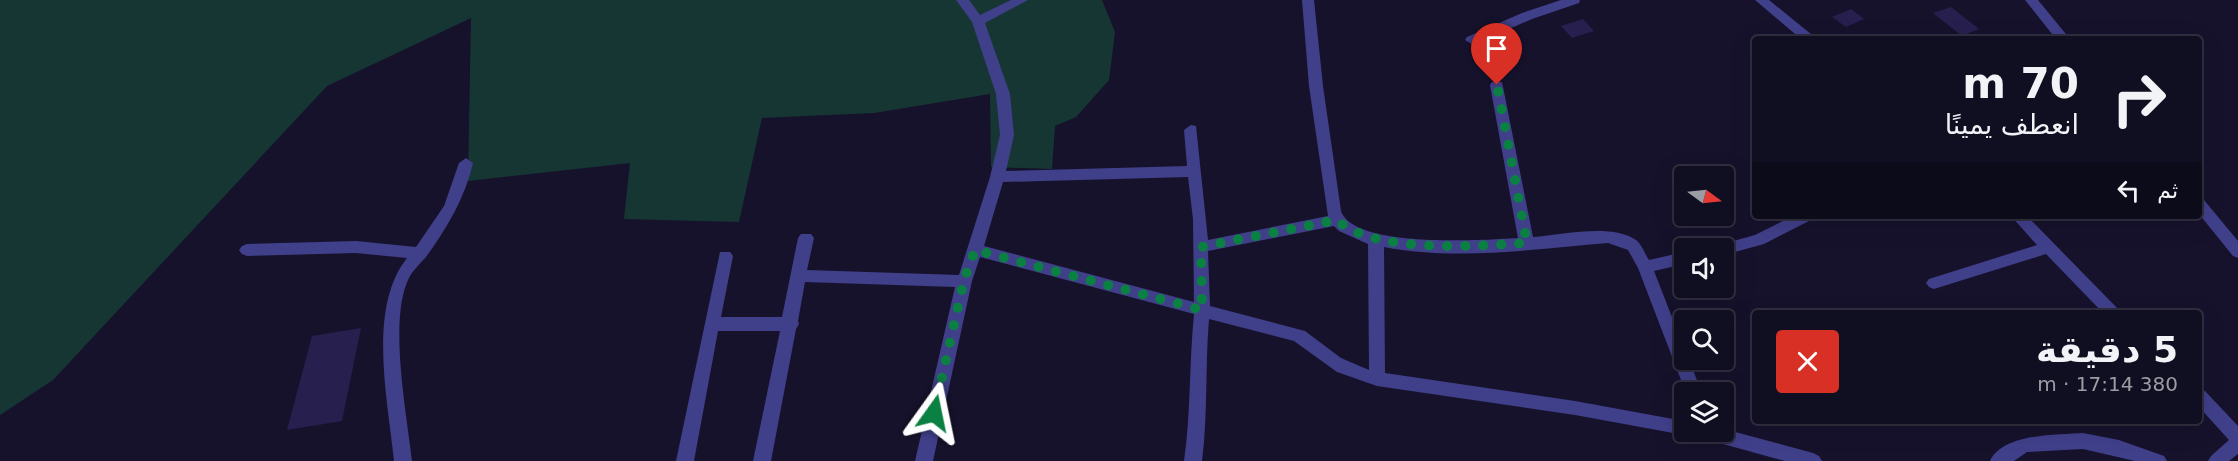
<!DOCTYPE html>
<html lang="ar">
<meta charset="utf-8">
<style>
body{margin:0;font-family:"DejaVu Sans","Noto Naskh Arabic",sans-serif;background:#1e1c2e;color:#f1f3f6;direction:rtl;height:100vh;display:flex;flex-direction:column;font-size:22px;white-space:nowrap}
*{box-sizing:border-box;margin:0}
p{font-size:20px;color:#9c9ca5}
.icon{flex:none;width:33px;height:33px;fill:none;stroke:currentColor;stroke-width:2;stroke-linecap:round;stroke-linejoin:round}
.map{position:relative;flex:1;overflow:hidden;direction:ltr}
.drawer{position:absolute;left:1752px;top:310px;width:450px;height:114px;display:flex;flex-direction:column;background:#100e21;border-radius:6px;box-shadow:0 6px 24px #0002,0 0 0 2px #302e3f;direction:rtl}
.drawer>*{flex:none}
.top-card{position:absolute;left:1752px;top:36px;width:450px;height:183px;border-radius:6px;box-shadow:0 6px 24px #0002,0 0 0 2px #302e3f;direction:rtl;background:#100e21;color:#f1f3f6;overflow:hidden}
.needle{width:39px;rotate:105deg}
.controls{position:absolute;left:1674px;top:166px;display:grid;gap:12px}
.controls a{display:grid;place-items:center;width:60px;height:60px;border-radius:6px;background:#100e21;box-shadow:0 6px 24px #0002,0 0 0 2px #302e3f;font-size:30px}
.pin{position:absolute;display:grid;place-items:center;width:51px;height:51px;color:#fff;margin:-62px -26px;border-radius:50% 50% 50% 0;rotate:-45deg;box-shadow:0 0 6px #0007}
.pin .icon{rotate:45deg}
.me{position:absolute;width:66px;margin:-33px;rotate:12deg;stroke-linejoin:round;filter:drop-shadow(0 0 4px #0008)}
.turn{display:flex;align-items:center;gap:21px;height:126px;padding:0 24px;font-size:27px}
.turn .icon{width:78px;height:78px;stroke-width:2.5}
.turn b{display:block;font-size:42px;line-height:51px}
.then{display:flex;align-items:center;height:57px;padding:0 24px;background:#0003;gap:12px;font-size:22px}
.round{display:grid;place-items:center;flex:none;width:63px;height:63px;border-radius:6px;background:#1e1c2e}
.head{display:flex;align-items:center;justify-content:space-between;height:102px;padding:0 24px}
h1{font-size:36px;font-weight:600;line-height:45px}
.map>svg:first-child{display:block}
.green{fill:#163634}
.building{fill:#271f4d}
.lines{fill:none;stroke-linecap:round;stroke-linejoin:round}
.minor{fill:#403f8a;fill-rule:evenodd}
.route{stroke:#0b8043;stroke-width:10;stroke-dasharray:0 18}
</style>
<div class="map">
<svg width="2238" height="461" viewBox="0 0 2238 461">
<rect width="100%" height="100%" fill="#16122c"/>
<path class="green" d="M 0,0 L 1102,0 L 1115,32 L 1109,80 L 1076,117 L 1055,126 L 1052,169 L 991,167 L 990,94 L 874,113 L 762,118 L 739,222 L 624,219 L 630,163 L 468,181 L 471,18 L 327,86 L 53,380 L 0,415 Z"/>
<g class="building">
<path d="M 1951,7 L 1979,29 L 1962,36 L 1933,13 Z"/>
<path d="M 1851,9 L 1864,19 L 1846,27 L 1832,17 Z"/>
<path d="M 1583,19 L 1594,31 L 1572,38 L 1561,26 Z"/>
<path d="M 361,328 L 342,421 L 287,430 L 312,336 Z"/>
</g>
<g class="lines">
<g class="minor">
<path d="M 956,0 L 969,0 L 980,15 L 1011,0 L 1028,0 L 985,23 L 1010,94 L 1014,135 L 1006,171 L 1187,166 L 1184,130 L 1191,125 L 1196,126 L 1208,240 L 1328,216 L 1309,86 L 1302,0 L 1314,0 L 1323,86 L 1341,211 C 1354,249 1485,240 1518,238 L 1490,85 L 1492,82 L 1502,82 L 1533,237 C 1562,235 1612,223 1636,240 C 1642,245 1645,254 1649,260 L 1684,252 L 1684,264 L 1654,271 L 1684,348 L 1684,360 L 1689,360 L 1702,393 L 1686,393 L 1638,268 L 1628,250 L 1608,243 C 1535,249 1456,261 1384,247 L 1385,373 L 1575,401 L 1684,421 L 1684,432 L 1690,433 L 1684,435 L 1575,415 L 1377,386 L 1337,372 L 1294,341 L 1209,319 C 1205,366 1208,414 1202,461 L 1184,461 C 1191,413 1189,363 1194,314 L 980,257 L 972,281 L 933,461 L 915,461 L 955,287 L 805,282 L 798,321 L 799,324 L 796,329 L 771,461 L 753,461 L 780,331 L 718,331 L 694,461 L 676,461 L 720,252 L 730,252 L 733,256 L 721,317 L 782,317 L 798,238 L 801,234 L 811,234 L 814,238 L 807,270 L 959,275 L 990,177 L 1000,135 L 996,94 L 972,22 ZM 1188,177 L 1193,219 L 1194,302 L 984,246 L 1003,182 ZM 1334,226 L 1339,231 L 1368,244 L 1369,370 L 1341,358 L 1305,331 L 1210,306 L 1208,251 Z"/>
<path d="M 1561,0 L 1580,0 L 1579,3 L 1532,19 L 1477,43 L 1472,44 L 1465,40 L 1467,37 L 1522,13 Z"/>
<path d="M 1755,0 L 1769,0 L 1817,39 L 1801,39 Z"/>
<path d="M 2025,0 L 2038,0 L 2070,39 L 2056,39 Z"/>
<path d="M 466,158 L 473,163 C 465,198 447,228 426,257 C 420,264 413,270 409,278 C 388,319 407,415 412,461 L 394,461 C 388,401 367,308 407,258 L 356,253 L 247,256 L 242,254 L 239,250 L 242,246 L 247,244 L 356,241 L 416,247 L 444,206 L 459,163 Z"/>
<path d="M 2199,198 L 2204,200 L 2238,241 L 2238,258 L 2233,256 L 2199,214 Z"/>
<path d="M 1793,216 L 1813,216 L 1811,220 L 1764,244 L 1724,255 L 1724,249 L 1716,249 L 1719,245 L 1755,235 Z"/>
<path d="M 2011,216 L 2027,216 L 2123,314 L 2104,314 L 2046,254 L 1934,289 L 1929,287 L 1926,283 L 1929,279 L 2037,245 Z"/>
<path d="M 2199,389 L 2205,391 L 2238,426 L 2238,454 L 2229,461 L 2208,461 L 2211,456 L 2229,440 L 2199,407 Z"/>
<path d="M 1724,429 L 1813,453 L 1819,456 L 1822,461 L 1785,461 L 1705,439 L 1699,437 L 1697,432 L 1724,432 Z"/>
<path d="M 2083,433 L 2119,440 L 2164,456 L 2167,461 L 2135,461 L 2083,449 L 2027,452 L 2014,461 L 1990,461 C 2003,433 2057,435 2083,433 Z"/>
</g>
</g>
<g class="lines">
<path class="route" d="M 934,413 L 964,280 L 975,250 L 1202,310 L 1201,247 L 1337,220 C 1374,254 1478,246 1527,243 L 1497,85"/>
</g>
</svg>
<div class="controls">
<a><svg class="needle" viewBox="-14 -14 28 28"><path d="M0-13l5 13h-10z" fill="#e53935"/><path d="M0 13l5-13h-10z" fill="#9c9ca5"/></svg></a>
<a><svg class="icon" aria-label="sound" viewBox="0 0 24 24"><path d="M4 9h4l5-4v14l-5-4H4zM17 9q2 3 0 6"/></svg></a>
<a><svg class="icon" aria-label="search" viewBox="0 0 24 24"><circle cx="10" cy="10" r="6"/><path d="M15 15l6 6"/></svg></a>
<a><svg class="icon" aria-label="layers" viewBox="0 0 24 24"><path d="M12 4l9 5-9 5-9-5zM3 14l9 5 9-5"/></svg></a>
</div>
<div class="pin" style="left:1497px;top:85px;background:#d93025"><svg class="icon" aria-label="arrive" viewBox="0 0 24 24"><path d="M6 21V4h12l-3 4 3 4H6"/></svg></div>
<svg class="me" style="left:934px;top:413px" viewBox="-20 -20 40 40"><path d="M0-17L14 15 0 8-14 15z" fill="#0b8043" stroke="#fff" stroke-width="4"/></svg>
<div class="top-card">
<div class="turn"><svg class="icon" aria-label="right" viewBox="0 0 24 24"><path d="M7 20v-9h11M14 6l5 5-5 5"/></svg><div><b>70 m</b>انعطف يمينًا</div></div>
<div class="then">ثم<svg class="icon" aria-label="left" viewBox="0 0 24 24"><path d="M17 20v-9H6M10 6l-5 5 5 5"/></svg></div>
</div>
<section class="drawer">
<div class="head"><div><h1>5 دقيقة</h1><p>380 m · 17:14</p></div><a class="round" style="background:#d93025;color:#fff"><svg class="icon" aria-label="close" viewBox="0 0 24 24"><path d="M6 6l12 12M18 6L6 18"/></svg></a></div>
</section>
</div>
